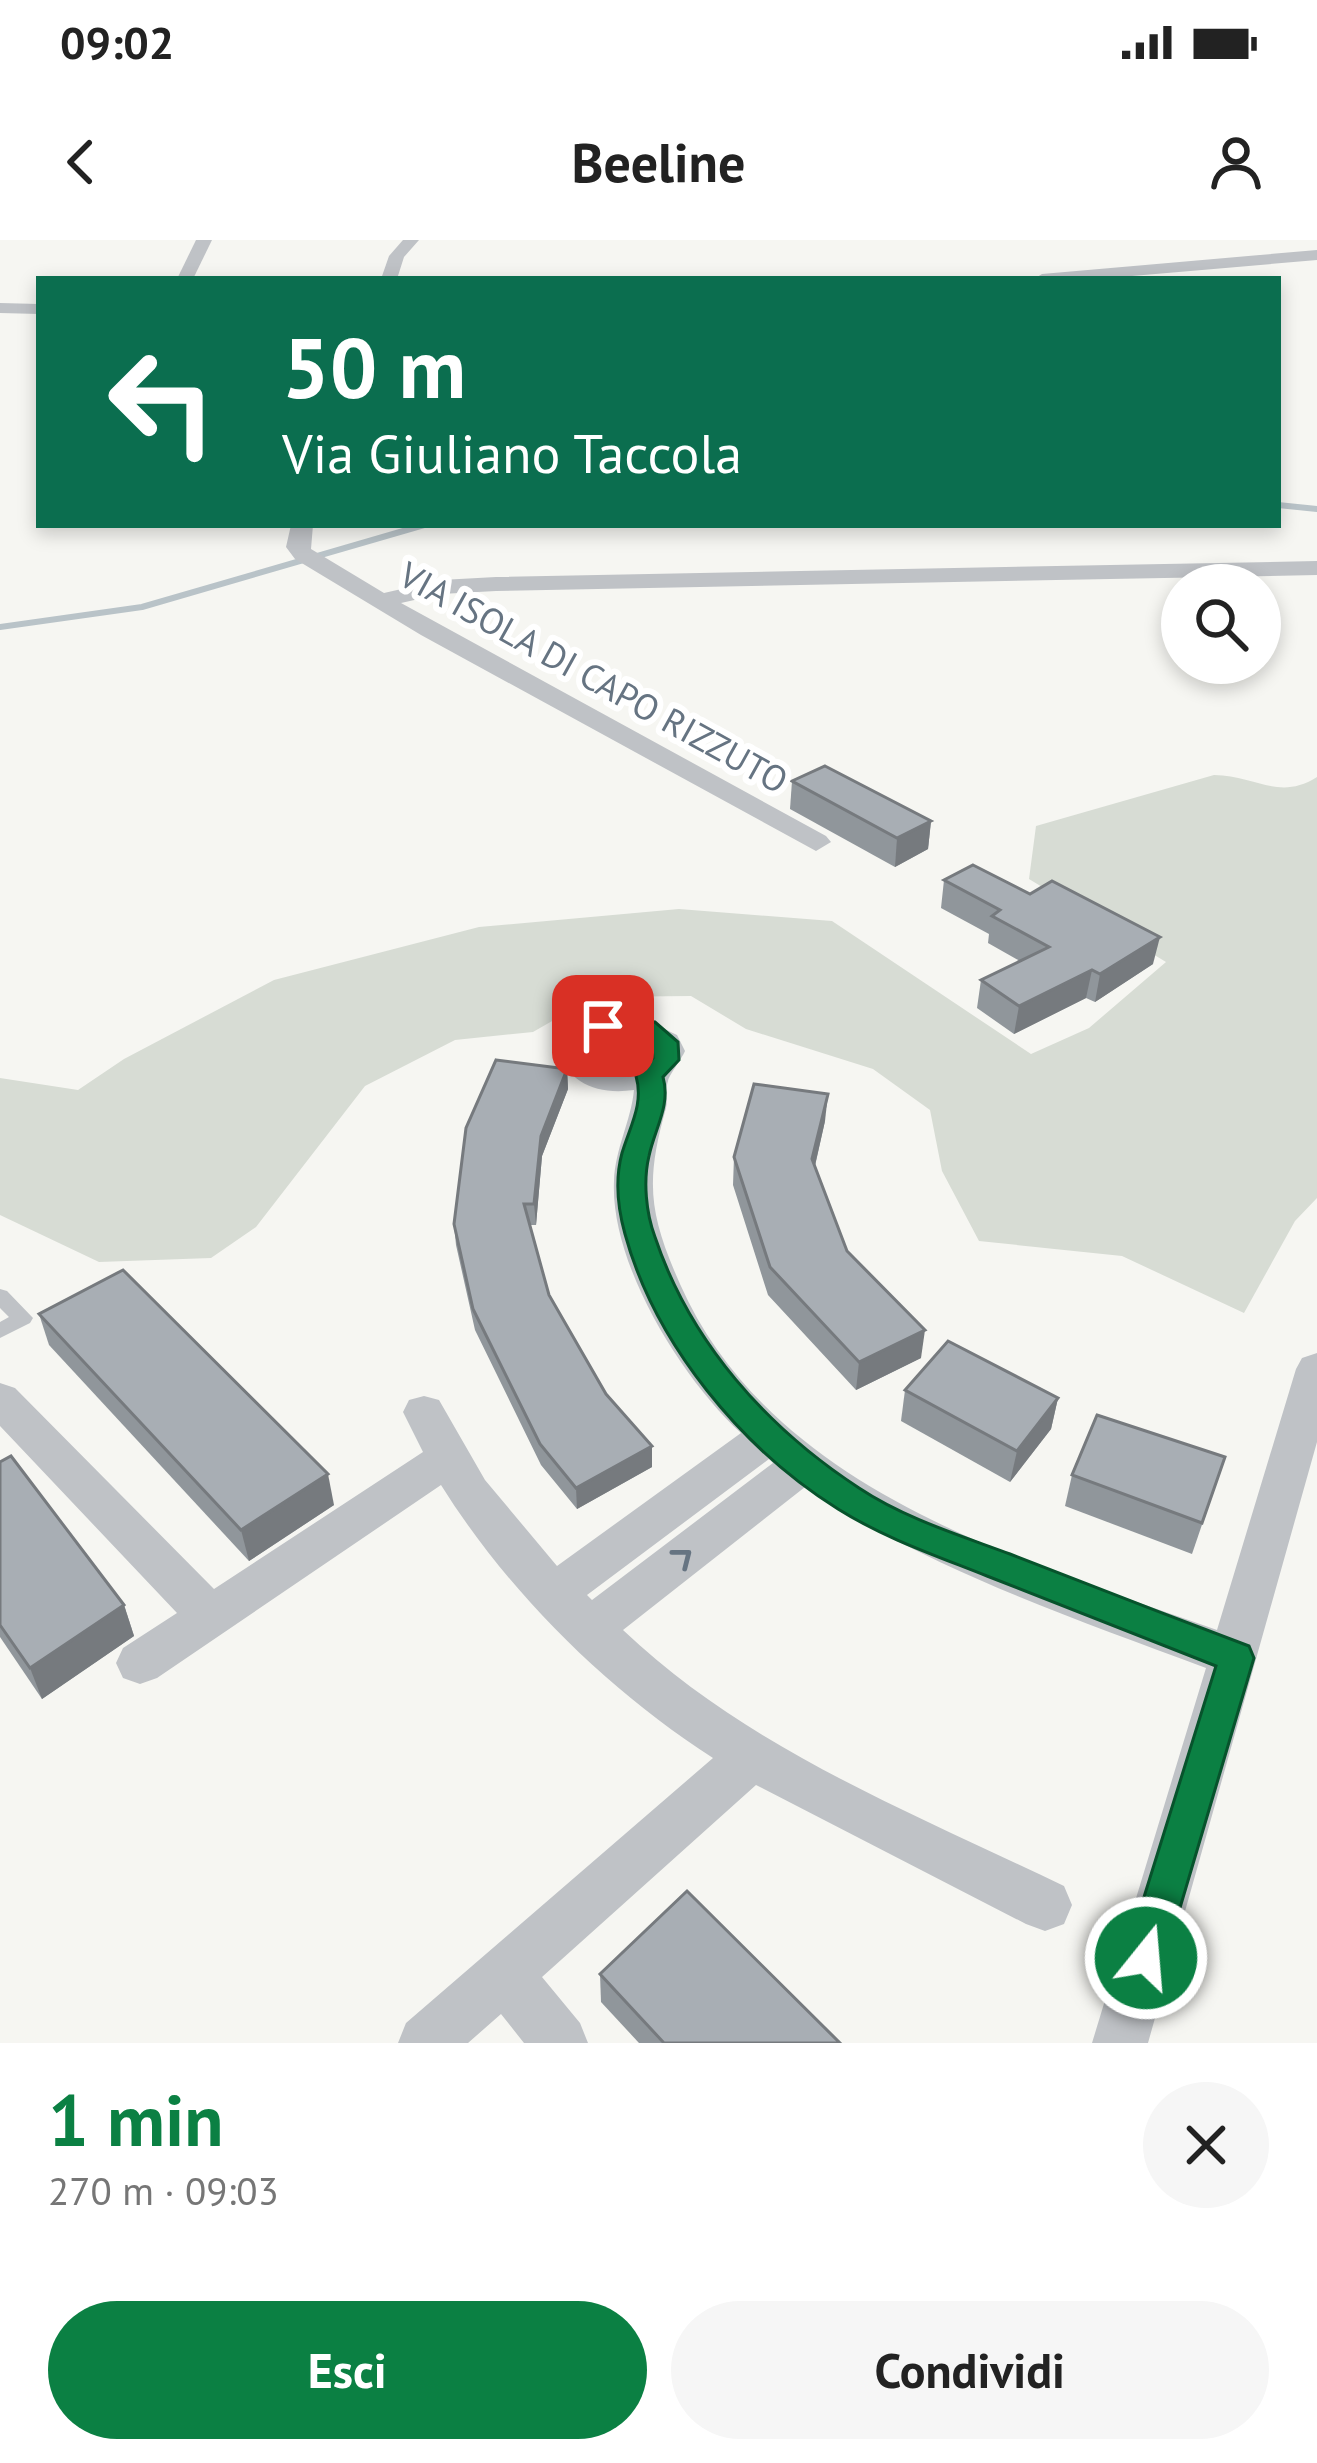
<!DOCTYPE html>
<html lang="it">
<meta charset="utf-8">
<style>
body{margin:0;font-family:"PT Sans",sans-serif;background:#f6f6f6;color:#222;height:100vh;display:flex;flex-direction:column;font-size:45px;white-space:nowrap}
*{box-sizing:border-box;margin:0}
p{font-size:39px;color:#767676}
.icon{flex:none;width:66px;height:66px;fill:none;stroke:currentColor;stroke-width:2;stroke-linecap:round;stroke-linejoin:round}
.map{position:relative;height:1803px;overflow:hidden}
.drawer{display:flex;flex-direction:column;background:#fff;flex:1}
.drawer>*{flex:none}
.banner{position:absolute;left:36px;top:36px;width:1245px;height:252px;border-radius:0px;box-shadow:0 6px 18px #0003;background:#0b6e4f;color:#fff;overflow:hidden}
.controls{position:absolute;left:1161px;top:324px;display:grid;gap:24px}
.controls a{display:grid;place-items:center;width:120px;height:120px;border-radius:50%;background:#fff;box-shadow:0 6px 18px #0003;font-size:60px}
.pin{position:absolute;display:grid;place-items:center;width:102px;height:102px;color:#fff;margin:-51px;border-radius:24px;box-shadow:0 6px 18px #0006}
.me{position:absolute;width:132px;margin:-66px;rotate:17deg;stroke-linejoin:round;filter:drop-shadow(0 0 9px #0008)}
.turn{display:flex;align-items:center;gap:42px;height:252px;padding:0 48px;font-size:54px}
.turn .icon{width:156px;height:156px;stroke-width:2.5}
.turn b{display:block;font-size:84px;line-height:102px}
.round{display:grid;place-items:center;flex:none;width:126px;height:126px;border-radius:63px;background:#f6f6f6}
.overview{display:flex;align-items:center;justify-content:space-between;height:204px;padding:0 48px}
h1{font-size:72px;font-weight:600;line-height:90px;color:#0b8043}
.primary-button{display:flex;gap:24px;margin-top:auto;padding:24px 48px}
.primary-button a{flex:1;height:138px;border-radius:72px;background:#0b8043;color:#fff;font-size:48px;font-weight:600;line-height:138px;text-align:center}
.primary-button a+a{background:#f6f6f6;color:#222}
.status{display:flex;justify-content:space-between;align-items:center;height:84px;padding:0 60px;background:#fff;direction:ltr}
.status svg{height:33px;fill:currentColor}
header{display:flex;justify-content:space-between;align-items:center;height:156px;padding:0 48px;background:#fff;font-size:54px;font-weight:600}
.map>svg:first-child{display:block}
.green{fill:#d7dcd4}
.lines{fill:none;stroke-linecap:round;stroke-linejoin:round}
.stream{stroke:#b9c3c8;stroke-width:6}
.service{fill:#bfc2c6;fill-rule:evenodd}
.minor{fill:#bfc2c6;fill-rule:evenodd}
.wall{fill:#90969b}
.shaded-wall{fill:#767a7e}
.building{fill:#a8aeb4;stroke:#767a7e;stroke-width:3}
.oneway{stroke:#667482}
.route{fill:#0b8043;stroke:#07532c;stroke-width:3}
.labels{text-anchor:middle;dominant-baseline:central;stroke-width:12;stroke-linejoin:round;paint-order:stroke}
.far-street-label{font-size:36px;fill:#667482;stroke:#fff}
</style>
<div class="status"><b>09:02</b><svg viewBox="0 0 49 12"><path d="M0 12V9h3v3zM5 12V6h3v6zM10 12V3h3v9zM15 12V0h3v12zM26 1h20v11H26zM47 4h2v5h-2z"/></svg></div>
<header><svg class="icon" aria-label="back" viewBox="0 0 24 24"><path d="M15 5l-7 7 7 7"/></svg>Beeline<svg class="icon" aria-label="person" viewBox="0 0 24 24"><circle cx="12" cy="8" r="4"/><path d="M4 21q1-7 8-7t8 7"/></svg></header>
<div class="map">
<svg width="1317" height="1803" viewBox="0 0 1317 1803">
<rect width="100%" height="100%" fill="#f6f6f2"/>
<path class="green" d="M 1214,535 C 1257,536 1279,561 1317,537 L 1317,958 L 1295,981 L 1244,1073 L 1122,1016 L 979,1001 L 942,931 L 930,870 L 873,829 L 746,789 L 691,756 L 594,757 L 533,792 L 455,800 L 365,846 L 256,987 L 211,1018 L 99,1022 L 0,975 L 0,838 L 78,850 L 124,819 L 274,740 L 479,687 L 679,669 L 832,681 L 1031,814 L 1089,788 L 1166,722 L 1029,639 L 1036,586 Z"/>
<g class="lines">
<g class="stream">
<path d="M 1278,265 L 1317,269"/>
<path d="M 0,387 L 142,367 L 424,285"/>
</g>
<path class="service" d="M 0,1049 L 7,1051 L 33,1078 L 30,1083 L 0,1098 L 0,1082 L 9,1077 L 0,1068 Z"/>
<g class="minor">
<path d="M 196,0 L 212,0 L 193,39 L 177,39 Z"/>
<path d="M 403,0 L 419,0 L 404,17 L 397,39 L 381,39 L 389,16 Z"/>
<path d="M 1317,10 L 1317,20 L 1097,39 L 1034,39 L 1042,34 Z"/>
<path d="M 0,63 L 39,64 L 39,74 L 0,73 Z"/>
<path d="M 291,285 L 313,285 L 311,309 L 384,353 L 441,340 L 496,337 L 1317,321 L 1317,335 L 496,351 L 441,354 L 401,363 L 826,596 L 831,602 L 816,611 L 421,395 L 295,319 L 286,307 Z"/>
<path d="M 633,774 L 677,795 L 685,811 C 681,820 669,835 668,841 C 665,849 668,860 666,868 C 645,942 649,974 680,1044 C 772,1252 1022,1320 1217,1390 L 1296,1129 L 1302,1118 L 1317,1113 L 1317,1202 L 1148,1803 L 1092,1803 L 1206,1428 C 1067,1376 929,1329 805,1247 L 623,1390 C 748,1509 911,1572 1064,1646 L 1072,1665 L 1064,1684 L 1045,1691 L 1026,1684 L 756,1545 L 542,1737 L 580,1783 L 588,1803 L 524,1803 L 501,1774 L 468,1803 L 398,1803 L 406,1783 L 713,1518 C 607,1450 508,1352 441,1245 L 157,1438 L 140,1444 L 123,1438 L 116,1423 L 123,1408 L 177,1373 L 0,1186 L 0,1143 L 15,1148 L 214,1349 L 423,1212 L 403,1172 L 409,1160 L 424,1156 L 439,1160 L 485,1240 L 557,1326 L 741,1193 C 682,1139 610,1024 614,941 C 615,909 631,881 634,850 C 598,855 567,844 558,808 C 577,781 601,774 633,774 ZM 626,794 L 650,808 L 646,822 L 620,830 L 596,822 L 592,808 L 611,795 ZM 769,1219 L 773,1223 L 592,1360 L 587,1355 Z"/>
</g>
</g>
<g class="wall">
<path d="M 792,541 L 931,581 L 928,609 L 895,627 L 790,569 Z"/>
<path d="M 944,640 L 1153,724 L 1095,762 L 1086,758 L 1014,794 L 977,768 L 981,740 L 1020,721 L 988,703 L 989,694 L 941,668 Z"/>
<path d="M 567,829 L 568,849 L 542,916 L 536,985 L 530,985 L 549,1055 L 606,1154 L 652,1206 L 652,1227 L 577,1269 L 541,1225 L 475,1090 L 456,1005 L 454,984 Z"/>
<path d="M 825,881 L 815,926 L 847,1011 L 921,1118 L 856,1150 L 768,1055 L 733,945 L 734,917 Z"/>
<path d="M 39,1074 L 334,1265 L 249,1321 L 49,1105 Z"/>
<path d="M 905,1150 L 1058,1158 L 1051,1189 L 1010,1242 L 901,1181 Z"/>
<path d="M 1225,1217 L 1192,1314 L 1065,1266 L 1072,1235 Z"/>
<path d="M 0,1222 L 124,1365 L 134,1396 L 42,1459 L 0,1397 Z"/>
<path d="M 600,1734 L 840,1803 L 639,1803 L 601,1762 Z"/>
</g>
<g class="shaded-wall">
<path d="M 931,581 L 928,609 L 895,627 L 897,598 Z"/>
<path d="M 1160,697 L 1153,724 L 1095,762 L 1100,734 Z"/>
<path d="M 1092,730 L 1086,758 L 1014,794 L 1019,766 Z"/>
<path d="M 567,829 L 568,849 L 542,916 L 536,985 L 534,964 L 541,896 Z"/>
<path d="M 828,854 L 825,881 L 810,947 L 812,919 Z"/>
<path d="M 925,1090 L 921,1118 L 856,1150 L 859,1122 Z"/>
<path d="M 1058,1158 L 1051,1189 L 1010,1242 L 1017,1211 Z"/>
<path d="M 652,1206 L 652,1227 L 577,1269 L 576,1248 Z"/>
<path d="M 328,1234 L 334,1265 L 249,1321 L 241,1290 Z"/>
<path d="M 124,1365 L 134,1396 L 42,1459 L 30,1428 Z"/>
</g>
<g class="building">
<path d="M 825,526 L 931,581 L 897,598 L 792,541 Z"/>
<path d="M 973,625 L 1030,654 L 1052,641 L 1160,697 L 1100,734 L 1092,730 L 1019,766 L 981,740 L 1049,707 L 992,676 L 1000,670 L 944,640 Z"/>
<path d="M 496,820 L 567,829 L 541,896 L 534,964 L 524,964 L 549,1055 L 606,1154 L 652,1206 L 576,1248 L 540,1204 L 473,1069 L 454,984 L 466,888 Z"/>
<path d="M 754,844 L 828,854 L 812,919 L 847,1011 L 925,1090 L 859,1122 L 770,1027 L 734,917 Z"/>
<path d="M 123,1030 L 328,1234 L 241,1290 L 39,1074 Z"/>
<path d="M 948,1101 L 1058,1158 L 1017,1211 L 905,1150 Z"/>
<path d="M 1097,1175 L 1225,1217 L 1202,1283 L 1072,1235 Z"/>
<path d="M 11,1216 L 124,1365 L 30,1428 L 0,1385 L 0,1222 Z"/>
<path d="M 687,1651 L 840,1803 L 664,1803 L 600,1734 Z"/>
</g>
<defs><path id="oneway-chevron" d="M-2-3.5L2.5 0L-2 3.5" fill="none" stroke-width="1.6" stroke-linecap="round" stroke-linejoin="round" transform="scale(3)"/></defs>
<use class="oneway" href="#oneway-chevron" transform="translate(683 1317) rotate(-38)"/>
<path class="route" d="M 603,778 L 655,782 L 678,802 L 679,820 L 663,837 C 671,865 655,888 649,916 C 643,941 646,973 655,997 C 690,1102 767,1188 859,1248 C 904,1278 959,1295 1010,1314 C 1090,1345 1169,1376 1249,1406 L 1254,1418 L 1161,1732 L 1146,1738 L 1131,1732 L 1125,1718 L 1216,1426 C 1139,1396 1063,1366 987,1336 C 937,1316 884,1298 838,1269 C 742,1209 655,1104 625,994 C 618,969 615,939 622,913 C 630,886 644,864 636,836 L 653,818 L 652,805 L 640,795 L 594,791 L 590,786 Z"/>
<g class="labels">
<g class="far-street-label">
<text transform="translate(594 437) rotate(29)">VIA ISOLA DI CAPO RIZZUTO</text>
</g>
</g>
</svg>
<div class="controls">
<a><svg class="icon" aria-label="search" viewBox="0 0 24 24"><circle cx="10" cy="10" r="6"/><path d="M15 15l6 6"/></svg></a>
</div>
<div class="pin" style="left:603px;top:786px;background:#d93025"><svg class="icon" aria-label="arrive" viewBox="0 0 24 24"><path d="M6 21V4h12l-3 4 3 4H6"/></svg></div>
<svg class="me" style="left:1146px;top:1718px" viewBox="-20 -20 40 40"><circle r="17" fill="#0b8043" stroke="#fff" stroke-width="3"/><path d="M0-11L8 9 0 5-8 9z" fill="#fff"/></svg>
<div class="banner">
<div class="turn"><svg class="icon" aria-label="left" viewBox="0 0 24 24"><path d="M17 20v-9H6M10 6l-5 5 5 5"/></svg><div><b>50 m</b>Via Giuliano Taccola</div></div>
</div>
</div>
<section class="drawer">
<div class="overview"><div><h1>1 min</h1><p>270 m · 09:03</p></div><a class="round"><svg class="icon" aria-label="close" viewBox="0 0 24 24"><path d="M6 6l12 12M18 6L6 18"/></svg></a></div>
<div class="primary-button"><a>Esci</a><a>Condividi</a></div>
</section>
